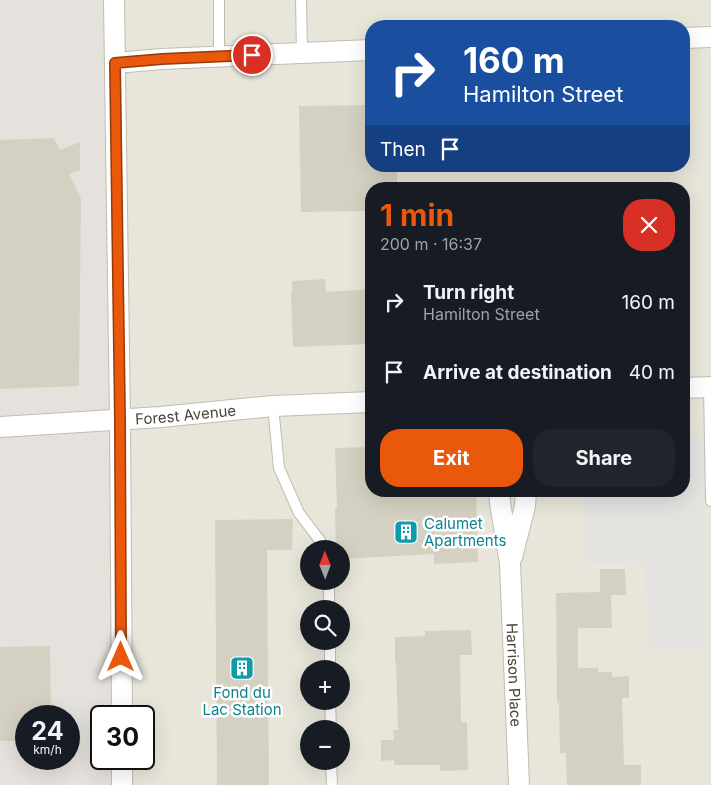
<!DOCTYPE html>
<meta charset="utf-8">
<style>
body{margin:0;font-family:Inter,sans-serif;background:#20242c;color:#f1f3f6;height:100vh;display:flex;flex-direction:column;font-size:19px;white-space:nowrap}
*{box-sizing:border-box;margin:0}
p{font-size:16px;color:#9ea1a6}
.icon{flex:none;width:28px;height:28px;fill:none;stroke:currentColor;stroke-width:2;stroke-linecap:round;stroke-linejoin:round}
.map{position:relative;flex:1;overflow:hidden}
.sheet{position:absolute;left:365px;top:182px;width:325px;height:315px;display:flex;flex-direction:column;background:#171b24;border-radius:20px;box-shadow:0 5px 20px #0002}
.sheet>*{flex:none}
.top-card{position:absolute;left:365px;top:20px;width:325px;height:152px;border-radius:20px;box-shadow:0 5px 20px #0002;background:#1a4fa0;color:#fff;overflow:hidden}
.needle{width:32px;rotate:359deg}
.fabs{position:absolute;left:300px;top:540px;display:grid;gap:10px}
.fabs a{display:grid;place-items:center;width:50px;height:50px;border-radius:50%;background:#171b24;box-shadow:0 5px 20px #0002;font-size:25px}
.speed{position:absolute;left:15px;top:705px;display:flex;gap:10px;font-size:25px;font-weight:700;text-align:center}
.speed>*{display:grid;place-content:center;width:65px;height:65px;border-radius:50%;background:#171b24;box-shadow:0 5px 20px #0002;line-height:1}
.speed small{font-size:12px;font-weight:400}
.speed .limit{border:2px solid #111;border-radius:8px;background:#fff;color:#111}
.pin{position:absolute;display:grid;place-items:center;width:42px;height:42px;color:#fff;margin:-21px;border:2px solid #fff;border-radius:50%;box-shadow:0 1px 5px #0007}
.me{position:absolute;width:55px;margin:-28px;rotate:0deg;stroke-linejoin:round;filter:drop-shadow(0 0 4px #0008)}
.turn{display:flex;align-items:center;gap:18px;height:105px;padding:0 15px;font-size:22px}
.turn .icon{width:65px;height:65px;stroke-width:2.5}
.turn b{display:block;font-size:35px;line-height:42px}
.then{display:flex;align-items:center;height:48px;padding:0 15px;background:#0003;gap:10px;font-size:19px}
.round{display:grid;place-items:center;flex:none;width:52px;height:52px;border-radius:20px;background:#20242c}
.overview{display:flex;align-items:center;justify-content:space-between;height:85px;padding:0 15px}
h1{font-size:30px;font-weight:700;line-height:38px;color:#ea580c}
.primary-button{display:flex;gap:10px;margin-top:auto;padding:10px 15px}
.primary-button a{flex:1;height:58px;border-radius:20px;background:#ea580c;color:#fff;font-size:20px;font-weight:700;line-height:58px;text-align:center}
.primary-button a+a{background:#20242c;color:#f1f3f6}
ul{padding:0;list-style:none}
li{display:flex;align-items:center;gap:15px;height:70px;padding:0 15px}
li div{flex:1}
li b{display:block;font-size:19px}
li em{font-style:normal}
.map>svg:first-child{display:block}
.residential{fill:#e8e6da;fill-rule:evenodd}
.industrial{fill:#e5e2dd;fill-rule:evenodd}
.parking{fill:#e4e3e0}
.building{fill:#d5d1c2}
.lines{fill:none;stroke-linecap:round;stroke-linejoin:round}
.service-casing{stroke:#c0bdaf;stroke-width:12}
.minor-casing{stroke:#c0bdaf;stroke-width:22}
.service{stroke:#fff;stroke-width:10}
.minor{stroke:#fff;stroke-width:20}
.route-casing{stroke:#983908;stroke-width:12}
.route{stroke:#ea580c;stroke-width:9}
.labels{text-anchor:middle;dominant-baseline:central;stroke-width:5;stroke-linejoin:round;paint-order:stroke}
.street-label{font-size:15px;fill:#49453a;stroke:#fff}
.culture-label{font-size:15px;fill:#0d838f;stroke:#fff;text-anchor:start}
</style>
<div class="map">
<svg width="711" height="785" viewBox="0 0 711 785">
<rect width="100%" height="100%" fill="#f5f3ec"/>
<path class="residential" d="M 114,0 L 711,0 L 711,785 L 122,785 L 122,759 L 144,759 L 144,716 L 122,716 ZM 371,26 L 684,26 L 684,166 L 371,166 ZM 371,189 L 684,189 L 684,491 L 371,491 ZM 309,549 L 341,549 L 341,581 L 309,581 ZM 309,609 L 341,609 L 341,641 L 309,641 ZM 309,669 L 341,669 L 341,701 L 309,701 ZM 309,729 L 341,729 L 341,761 L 309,761 Z"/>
<path class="industrial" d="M 0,0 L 114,0 L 122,716 L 101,716 L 101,759 L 122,759 L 122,785 L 0,785 ZM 26,716 L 69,716 L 69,759 L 26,759 Z"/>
<path class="parking" d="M 704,436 L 706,651 L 647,650 L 645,563 L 585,564 L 583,491 L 684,491 L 684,437 Z"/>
<g class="building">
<path d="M 371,105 L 371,166 L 397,166 L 397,189 L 371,189 L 371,211 L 301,212 L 299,106 Z"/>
<path d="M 54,138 L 60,150 L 80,142 L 80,170 L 69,174 L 81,199 L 79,386 L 0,389 L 0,140 Z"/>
<path d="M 325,279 L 326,292 L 371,289 L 371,344 L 293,347 L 291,293 L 292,293 L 292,281 Z"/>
<path d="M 371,447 L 371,491 L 476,491 L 478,562 L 434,564 L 434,554 L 341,559 L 341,549 L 336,549 L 335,509 L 337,509 L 335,448 Z"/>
<path d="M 293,519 L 292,550 L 267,550 L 269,785 L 217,785 L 215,520 Z"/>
<path d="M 600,569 L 625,569 L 626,595 L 611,595 L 612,628 L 578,628 L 578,668 L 598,668 L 598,672 L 612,672 L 612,677 L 629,676 L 629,698 L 622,698 L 624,765 L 641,765 L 641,785 L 567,785 L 566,753 L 560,753 L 559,703 L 557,703 L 556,593 L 600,592 Z"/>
<path d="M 471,630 L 472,655 L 460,655 L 461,722 L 467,722 L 468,770 L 440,771 L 440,765 L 394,765 L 394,760 L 381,761 L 381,740 L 394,740 L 393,730 L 398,730 L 396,662 L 395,662 L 395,637 L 425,636 L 425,631 Z"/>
<path d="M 50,646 L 51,716 L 26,716 L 26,741 L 0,741 L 0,647 Z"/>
</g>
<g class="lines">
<g class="service-casing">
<g id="service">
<path d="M 219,0 L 219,57"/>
<path d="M 301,0 L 302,53"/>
<path d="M 709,387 L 711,501"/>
<path d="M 273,406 L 279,468 L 299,513 L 321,542 L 323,549"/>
<path d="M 329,581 L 329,609"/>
<path d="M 330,641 L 330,669"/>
<path d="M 330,701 L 331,729"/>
<path d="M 331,761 L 332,785"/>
</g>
</g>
<g class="minor-casing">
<g id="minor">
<path d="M 114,0 L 120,420 L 122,716"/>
<path d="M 684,38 L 711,37"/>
<path d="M 115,63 L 162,59 L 371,50"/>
<path d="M 684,388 L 711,387"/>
<path id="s1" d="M 0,427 L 161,417 L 273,406 L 371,402"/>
<path id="s2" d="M 499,491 L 500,503 L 510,564 L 519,785"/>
<path d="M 512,557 L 525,506 L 526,491"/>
<path d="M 122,759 L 122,785"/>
</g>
</g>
<use href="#service" class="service"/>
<use href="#minor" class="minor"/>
</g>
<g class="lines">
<g class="route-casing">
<path id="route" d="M 121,657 L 120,420 L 115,63 L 162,59 L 252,55"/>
</g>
<use href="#route" class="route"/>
</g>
<defs>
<g id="building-square" transform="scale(1.25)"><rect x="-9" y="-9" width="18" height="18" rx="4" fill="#0f9aa8" stroke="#fff"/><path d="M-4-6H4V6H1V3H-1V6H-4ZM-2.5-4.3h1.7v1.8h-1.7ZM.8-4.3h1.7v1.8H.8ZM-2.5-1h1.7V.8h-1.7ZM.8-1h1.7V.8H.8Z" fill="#fff"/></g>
</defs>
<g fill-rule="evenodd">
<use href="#building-square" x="406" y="532"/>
<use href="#building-square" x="242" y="668"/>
</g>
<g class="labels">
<g class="street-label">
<text stroke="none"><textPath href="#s1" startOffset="186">Forest Avenue</textPath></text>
<text stroke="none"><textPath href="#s2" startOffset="185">Harrison Place</textPath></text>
</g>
<g class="culture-label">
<text x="424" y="523">Calumet<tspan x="424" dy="17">Apartments</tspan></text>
<text x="242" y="692" text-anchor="middle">Fond du<tspan x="242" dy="17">Lac Station</tspan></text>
</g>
</g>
</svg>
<div class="fabs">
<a><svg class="needle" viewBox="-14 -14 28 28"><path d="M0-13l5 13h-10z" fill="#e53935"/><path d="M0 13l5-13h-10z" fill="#9ea1a6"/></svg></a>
<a><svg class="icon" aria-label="search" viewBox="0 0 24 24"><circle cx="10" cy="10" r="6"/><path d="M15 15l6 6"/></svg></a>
<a>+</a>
<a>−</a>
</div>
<div class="speed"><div>24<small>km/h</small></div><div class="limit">30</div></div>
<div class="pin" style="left:252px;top:55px;background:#d93025"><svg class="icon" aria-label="arrive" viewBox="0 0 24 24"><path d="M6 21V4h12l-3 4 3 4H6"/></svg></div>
<svg class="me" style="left:121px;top:657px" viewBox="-20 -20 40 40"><path d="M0-17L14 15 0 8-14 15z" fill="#ea580c" stroke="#fff" stroke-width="4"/></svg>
<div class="top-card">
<div class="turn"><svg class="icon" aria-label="right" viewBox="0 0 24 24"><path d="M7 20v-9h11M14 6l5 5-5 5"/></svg><div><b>160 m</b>Hamilton Street</div></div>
<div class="then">Then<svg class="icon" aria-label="arrive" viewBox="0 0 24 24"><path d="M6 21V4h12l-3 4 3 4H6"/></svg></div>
</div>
<section class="sheet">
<div class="overview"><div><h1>1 min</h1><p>200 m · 16:37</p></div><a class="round" style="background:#d93025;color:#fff"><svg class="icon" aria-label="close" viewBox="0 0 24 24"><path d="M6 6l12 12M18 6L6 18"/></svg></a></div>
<ul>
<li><svg class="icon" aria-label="right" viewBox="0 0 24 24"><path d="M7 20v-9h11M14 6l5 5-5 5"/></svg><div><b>Turn right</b><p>Hamilton Street</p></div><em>160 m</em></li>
<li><svg class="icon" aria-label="arrive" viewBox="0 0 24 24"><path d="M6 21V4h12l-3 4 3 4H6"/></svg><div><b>Arrive at destination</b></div><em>40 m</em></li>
</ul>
<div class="primary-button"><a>Exit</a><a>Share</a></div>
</section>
</div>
